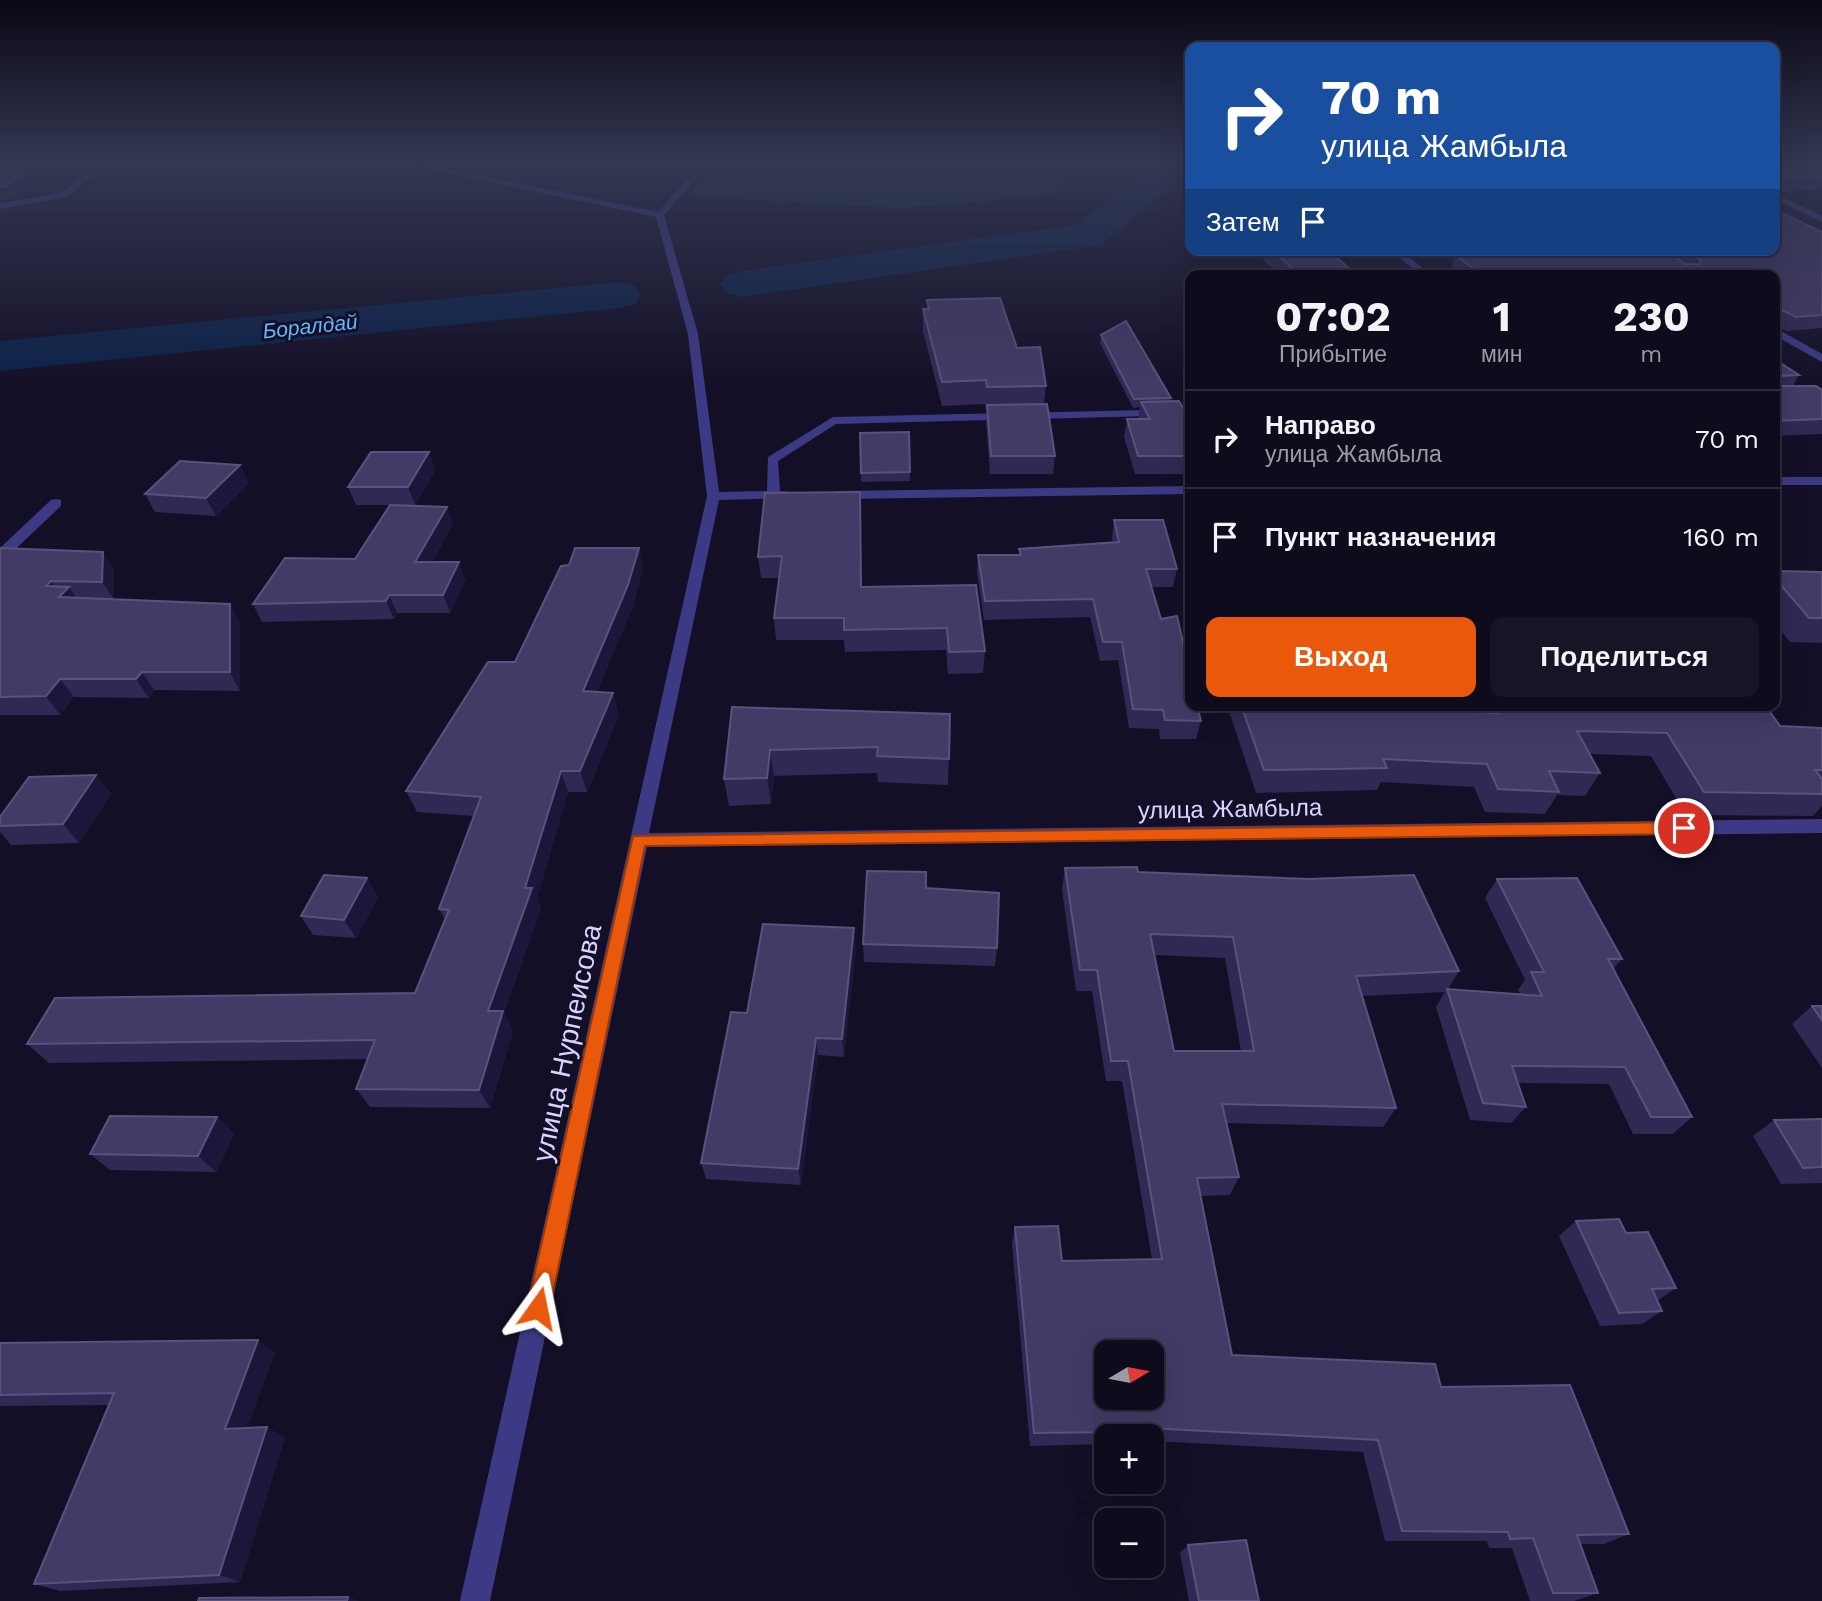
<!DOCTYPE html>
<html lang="ru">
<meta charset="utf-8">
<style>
body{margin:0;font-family:"Work Sans",sans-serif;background:#171425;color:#f1f3f6;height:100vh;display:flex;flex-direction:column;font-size:26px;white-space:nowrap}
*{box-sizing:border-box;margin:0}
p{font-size:23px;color:#9b9ba3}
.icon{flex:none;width:38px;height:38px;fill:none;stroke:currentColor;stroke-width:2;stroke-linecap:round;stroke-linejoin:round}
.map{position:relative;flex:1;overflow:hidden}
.panel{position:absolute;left:1185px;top:270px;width:595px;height:441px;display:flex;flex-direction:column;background:#0e0b1c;border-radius:14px;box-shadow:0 7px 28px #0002,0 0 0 2px #2e2b3b}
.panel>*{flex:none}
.banner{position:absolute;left:1185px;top:42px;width:595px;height:214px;border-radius:14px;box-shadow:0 7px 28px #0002,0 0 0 2px #2e2b3b;background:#1a4fa0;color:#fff;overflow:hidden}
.needle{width:46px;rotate:80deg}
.controls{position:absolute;left:1094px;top:1340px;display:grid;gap:14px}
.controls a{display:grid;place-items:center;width:70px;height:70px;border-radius:14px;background:#0e0b1c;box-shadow:0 7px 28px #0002,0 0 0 2px #2e2b3b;font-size:35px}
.pin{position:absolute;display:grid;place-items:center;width:60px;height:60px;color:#fff;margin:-30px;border:4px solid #fff;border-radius:50%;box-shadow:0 2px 7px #0007}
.me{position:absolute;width:77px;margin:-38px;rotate:12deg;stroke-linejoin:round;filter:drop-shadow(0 0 5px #0008)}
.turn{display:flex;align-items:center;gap:24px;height:147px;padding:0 21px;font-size:32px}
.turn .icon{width:91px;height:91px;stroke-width:2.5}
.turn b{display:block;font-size:49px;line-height:60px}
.then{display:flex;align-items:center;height:66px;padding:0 21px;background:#0003;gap:14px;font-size:26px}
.eta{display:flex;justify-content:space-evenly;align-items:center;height:119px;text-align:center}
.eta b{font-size:42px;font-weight:700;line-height:49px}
.button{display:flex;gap:14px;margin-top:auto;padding:14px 21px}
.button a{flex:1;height:80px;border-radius:14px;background:#ea580c;color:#fff;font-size:28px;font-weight:700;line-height:80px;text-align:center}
.button a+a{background:#171425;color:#f1f3f6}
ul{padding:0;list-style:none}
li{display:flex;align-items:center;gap:21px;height:98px;padding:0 21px;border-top:2px solid #2e2b3b}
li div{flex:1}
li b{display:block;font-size:26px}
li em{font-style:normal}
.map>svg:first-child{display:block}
.green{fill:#12302f}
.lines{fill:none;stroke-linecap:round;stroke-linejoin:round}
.river{fill:#0c2248;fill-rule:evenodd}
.minor{fill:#3d3a85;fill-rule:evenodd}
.wall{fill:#312854;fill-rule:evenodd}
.shaded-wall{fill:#1d163a}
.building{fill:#433a66;stroke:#5a527e;stroke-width:2;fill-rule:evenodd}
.route{fill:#ea580c;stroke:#983908;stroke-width:2}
.labels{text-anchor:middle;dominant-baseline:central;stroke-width:6;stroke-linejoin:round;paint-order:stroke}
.far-water-label{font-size:21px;font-style:italic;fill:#62b6ff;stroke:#130f26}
.street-label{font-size:24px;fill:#d9d4ff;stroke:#130f26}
.near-street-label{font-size:28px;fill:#d9d4ff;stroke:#130f26}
</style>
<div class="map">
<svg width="1822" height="1601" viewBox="0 0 1822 1601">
<rect width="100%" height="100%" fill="#130f26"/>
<g class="green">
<path d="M 436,163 L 669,163 L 653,177 Z"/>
<path d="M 723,163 L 1071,163 L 1054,195 L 902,208 L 688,196 Z"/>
</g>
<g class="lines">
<g class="river">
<path d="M 1155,163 L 1190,163 L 1190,171 L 1101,245 L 742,297 L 727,293 L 720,284 L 727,275 L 742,271 L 1075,225 Z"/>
<path d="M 619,282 L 635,286 L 641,295 L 635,304 L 619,308 L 0,371 L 0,341 Z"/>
</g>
<g class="minor">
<path d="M 98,163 L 107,163 L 67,197 L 0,209 L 0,203 L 61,193 Z"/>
<path d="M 402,163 L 419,163 L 658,212 L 701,163 L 710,163 L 664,215 L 698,334 L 719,492 L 767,491 L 768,457 L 833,417 L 1190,409 L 1190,415 L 836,424 L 778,461 L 780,491 L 792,492 L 792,498 L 719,500 L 649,833 L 1822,819 L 1822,833 L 647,847 L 490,1601 L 460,1601 L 707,496 L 688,334 L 656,217 Z"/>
<path d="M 1774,193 L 1822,216 L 1822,222 L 1774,199 Z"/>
<path d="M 1391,250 L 1401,250 L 1431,275 L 1420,275 Z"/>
<path d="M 1774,327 L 1822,354 L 1822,362 L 1774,335 Z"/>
<rect x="1774" y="477" width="48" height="8"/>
<path d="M 1190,486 L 1190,494 L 839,499 L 833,495 L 839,491 Z"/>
<path d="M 56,499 L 61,500 L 61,506 L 5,559 L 0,560 L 0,548 L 51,500 Z"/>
</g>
</g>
<g class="wall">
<path d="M 1774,163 L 1822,163 L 1822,189 L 1774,192 Z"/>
<path d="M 1822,232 L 1822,328 L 1787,331 L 1776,326 L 1774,328 L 1774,275 L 1459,275 L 1451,269 L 1455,255 L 1479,253 L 1474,250 L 1774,250 Z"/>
<path d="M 1254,250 L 1328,250 L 1352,271 L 1351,275 L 1279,275 Z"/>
<path d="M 927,300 L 1017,348 L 1046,386 L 1044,404 L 1055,456 L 1053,474 L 990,474 L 986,423 L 987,411 L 986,411 L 985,404 L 942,406 L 923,331 L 923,309 L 927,309 Z"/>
<path d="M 1101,335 L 1171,398 L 1170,401 L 1190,419 L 1190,474 L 1135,474 L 1124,437 L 1127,419 L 1138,419 L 1140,407 L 1133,408 L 1100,343 Z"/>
<path d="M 1774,359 L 1799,375 L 1793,386 L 1822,390 L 1822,434 L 1774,436 Z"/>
<path d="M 909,432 L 910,481 L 861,482 L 860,433 Z"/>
<path d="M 429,452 L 435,470 L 415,505 L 356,505 L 348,487 Z"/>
<path d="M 249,483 L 216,516 L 155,512 L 145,494 Z"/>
<path d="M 860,492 L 862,587 L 976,585 L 985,651 L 983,673 L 948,674 L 946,650 L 845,652 L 844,640 L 776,640 L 774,618 L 779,578 L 761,578 L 758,557 Z"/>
<path d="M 1114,520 L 1177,569 L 1173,587 L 1151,587 L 1161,619 L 1201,721 L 1196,739 L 1160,739 L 1159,729 L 1129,728 L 1118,660 L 1100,661 L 1090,617 L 984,620 L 977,573 L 978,555 L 1019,555 L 1019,549 L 1113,542 L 1112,538 Z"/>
<path d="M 453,524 L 432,562 L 459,562 L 465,580 L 450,613 L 397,613 L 394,619 L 262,622 L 253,604 L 355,559 Z"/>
<path d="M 0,548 L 114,569 L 114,599 L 240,622 L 240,691 L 154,690 L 149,698 L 74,697 L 60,715 L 0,715 Z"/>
<path d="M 643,568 L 633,606 L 597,692 L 613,693 L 619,715 L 587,792 L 568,792 L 537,898 L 541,908 L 504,1013 L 513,1031 L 490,1108 L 370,1107 L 356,1089 L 367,1059 L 49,1063 L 27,1044 L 415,993 L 445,920 L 439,909 L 474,816 L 417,812 L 406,791 L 515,662 Z"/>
<path d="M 1774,571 L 1822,572 L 1822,643 L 1790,642 L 1774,622 Z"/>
<path d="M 1232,705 L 1358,705 L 1359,707 L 1474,712 L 1471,705 L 1765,705 L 1780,726 L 1822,728 L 1822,806 L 1813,816 L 1686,815 L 1651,756 L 1590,754 L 1600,773 L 1585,796 L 1557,795 L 1545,814 L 1485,812 L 1474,787 L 1381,782 L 1377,790 L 1256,793 L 1230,714 Z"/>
<path d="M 732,707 L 950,714 L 948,785 L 878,782 L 877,773 L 774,776 L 771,804 L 729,806 L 724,779 Z"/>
<path d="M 96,775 L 111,794 L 79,843 L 11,845 L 0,832 L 0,826 Z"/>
<path d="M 1065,868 L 1138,872 L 1459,971 L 1448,989 L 1520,994 L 1518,990 L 1525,980 L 1485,898 L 1497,879 L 1622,959 L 1613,969 L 1692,1117 L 1673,1134 L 1633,1134 L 1609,1084 L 1518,1083 L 1526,1107 L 1511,1123 L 1470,1120 L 1436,1007 L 1445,992 L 1362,996 L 1396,1108 L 1383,1127 L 1227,1123 L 1239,1177 L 1230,1195 L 1200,1196 L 1232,1355 L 1441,1387 L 1629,1534 L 1604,1544 L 1581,1544 L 1598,1593 L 1574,1601 L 1530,1601 L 1512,1548 L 1489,1548 L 1487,1541 L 1385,1541 L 1363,1452 L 1152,1441 L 1152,1437 L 1106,1437 L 1106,1441 L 1105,1444 L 1030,1446 L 1012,1244 L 1015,1227 L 1062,1261 L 1152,1259 L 1122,1081 L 1106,1081 L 1092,991 L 1076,991 L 1062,890 ZM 1155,955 L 1225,958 L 1241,1051 L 1174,1051 Z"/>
<path d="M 367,878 L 378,897 L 356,938 L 313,935 L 301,916 Z"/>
<path d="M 926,888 L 997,948 L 995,966 L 864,962 L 863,944 Z"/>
<path d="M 856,947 L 844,1057 L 818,1055 L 801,1185 L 706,1179 L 701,1163 L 747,1013 Z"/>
<path d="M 1812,1006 L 1822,1006 L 1822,1068 L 1792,1024 Z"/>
<path d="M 217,1117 L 234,1134 L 216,1172 L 110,1170 L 90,1154 Z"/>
<path d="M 1822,1119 L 1822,1183 L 1781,1184 L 1753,1136 L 1774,1120 Z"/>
<path d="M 1576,1221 L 1626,1233 L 1676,1288 L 1657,1301 L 1662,1311 L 1642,1324 L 1600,1326 L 1559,1236 Z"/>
<path d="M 0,1343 L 275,1352 L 247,1428 L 285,1437 L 240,1582 L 60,1591 L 34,1584 L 109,1405 L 0,1406 Z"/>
<path d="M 1188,1545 L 1259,1601 L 1189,1601 L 1180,1553 Z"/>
</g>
<g class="shaded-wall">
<path d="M 34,163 L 55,163 L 14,198 L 0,201 L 0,187 Z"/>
<path d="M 429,452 L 435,470 L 415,505 L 408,487 Z"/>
<path d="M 240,465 L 249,483 L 216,516 L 206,498 Z"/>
<path d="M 860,492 L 861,513 L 862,609 L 861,587 Z"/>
<path d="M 447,507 L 453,524 L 422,580 L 415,562 Z"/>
<path d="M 639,548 L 643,568 L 633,606 L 589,712 L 583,691 Z"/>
<path d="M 103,552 L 114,569 L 114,599 L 102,582 Z"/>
<path d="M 459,562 L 465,580 L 450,613 L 443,595 Z"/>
<path d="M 51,581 L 61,595 L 69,587 L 82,605 L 72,615 L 46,586 Z"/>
<path d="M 389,595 L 397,613 L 394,619 L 386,601 Z"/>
<path d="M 230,604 L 240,622 L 240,691 L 230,672 Z"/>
<path d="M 142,672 L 154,690 L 149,698 L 136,679 Z"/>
<path d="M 60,679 L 74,697 L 60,715 L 46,696 Z"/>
<path d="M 613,693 L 619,715 L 587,792 L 580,771 Z"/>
<path d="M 770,750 L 774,776 L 771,804 L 767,778 Z"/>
<path d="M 561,771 L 568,792 L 537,898 L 541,908 L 504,1013 L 513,1031 L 490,1108 L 479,1090 L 488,1011 Z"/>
<path d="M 96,775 L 111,794 L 79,843 L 63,824 Z"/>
<path d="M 367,878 L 378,897 L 356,938 L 344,920 Z"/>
<path d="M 854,928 L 856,947 L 844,1057 L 842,1039 Z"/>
<path d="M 816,1038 L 818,1055 L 801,1185 L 798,1169 Z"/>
<path d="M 217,1117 L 234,1134 L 216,1172 L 198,1156 Z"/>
<path d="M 258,1340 L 275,1352 L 243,1439 L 225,1429 Z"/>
<path d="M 267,1427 L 285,1437 L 240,1582 L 219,1575 Z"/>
<path d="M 348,1597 L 360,1601 L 347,1601 Z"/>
</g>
<g class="building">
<path d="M 0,163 L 34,163 L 7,186 L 0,187 Z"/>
<path d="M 1774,163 L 1822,163 L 1822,177 L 1774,180 Z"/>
<path d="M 1774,209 L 1822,232 L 1822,315 L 1796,317 L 1782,310 L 1780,319 L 1774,319 L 1774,275 L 1482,275 L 1455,255 L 1500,252 L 1497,250 L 1666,250 L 1685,264 L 1699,264 L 1702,261 L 1686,250 L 1774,250 Z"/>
<path d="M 1273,250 L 1328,250 L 1352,271 L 1299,275 Z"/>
<path d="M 1000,298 L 1017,348 L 1040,347 L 1046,386 L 987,387 L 986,380 L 942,382 L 923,309 L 929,309 L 927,300 Z"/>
<path d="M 1126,321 L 1171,398 L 1134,399 L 1101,335 Z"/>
<path d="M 1774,359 L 1799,375 L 1781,376 L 1781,386 L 1816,386 L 1822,390 L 1822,419 L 1774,421 Z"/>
<path d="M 1179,401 L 1190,419 L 1190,456 L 1138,456 L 1127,419 L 1150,419 L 1141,402 Z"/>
<path d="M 1047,404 L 1055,456 L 991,456 L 987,405 Z"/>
<path d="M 909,432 L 910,472 L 861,473 L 860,433 Z"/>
<path d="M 371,452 L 429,452 L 408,487 L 348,487 Z"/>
<path d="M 180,461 L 240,465 L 206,498 L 145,494 Z"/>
<path d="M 860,492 L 861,587 L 976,585 L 985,651 L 949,652 L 947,628 L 844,630 L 844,618 L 774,618 L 782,556 L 758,557 L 765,493 Z"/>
<path d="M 390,505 L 447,507 L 415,562 L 459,562 L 443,595 L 389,595 L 386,601 L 253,604 L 285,558 L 355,559 Z"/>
<path d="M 1114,520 L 1163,520 L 1177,569 L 1146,569 L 1161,619 L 1177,616 L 1190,674 L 1190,705 L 1197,705 L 1201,721 L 1165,720 L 1163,710 L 1133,709 L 1122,642 L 1103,642 L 1093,599 L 985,601 L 978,555 L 1021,555 L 1019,549 L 1119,542 Z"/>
<path d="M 0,548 L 103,552 L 102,582 L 51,581 L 46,586 L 69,587 L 59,597 L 230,604 L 230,672 L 142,672 L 136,679 L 60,679 L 46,696 L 0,697 Z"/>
<path d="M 575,548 L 639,548 L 628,585 L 583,691 L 613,693 L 580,771 L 561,771 L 525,888 L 532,888 L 488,1011 L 503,1011 L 479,1090 L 356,1089 L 375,1040 L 27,1044 L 55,998 L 415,993 L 449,910 L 439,909 L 481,797 L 406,791 L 488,662 L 515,662 L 561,566 L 569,565 Z"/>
<path d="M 1774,571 L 1822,572 L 1822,618 L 1809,618 L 1774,577 Z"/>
<path d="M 1241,705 L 1358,705 L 1359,707 L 1498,713 L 1494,705 L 1765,705 L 1780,726 L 1822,728 L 1822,770 L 1815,770 L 1822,779 L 1822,794 L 1704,792 L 1667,733 L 1577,731 L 1600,773 L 1549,771 L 1559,792 L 1498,789 L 1487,764 L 1383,759 L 1387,768 L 1264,770 Z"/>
<path d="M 732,707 L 950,714 L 949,759 L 877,756 L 878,747 L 770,750 L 767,778 L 724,779 Z"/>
<path d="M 96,775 L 63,824 L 0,826 L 0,817 L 29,777 Z"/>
<path d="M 1137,867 L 1138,872 L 1309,879 L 1414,875 L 1459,971 L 1356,976 L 1396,1108 L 1222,1104 L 1239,1177 L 1197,1178 L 1232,1355 L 1435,1364 L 1441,1387 L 1570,1385 L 1629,1534 L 1577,1535 L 1598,1593 L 1553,1593 L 1533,1538 L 1510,1539 L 1508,1532 L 1402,1531 L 1378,1440 L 1110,1426 L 1111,1432 L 1034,1433 L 1015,1227 L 1058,1226 L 1062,1261 L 1162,1259 L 1128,1061 L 1111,1061 L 1097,970 L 1080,970 L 1065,868 ZM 1150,934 L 1233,937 L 1254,1051 L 1174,1051 ZM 1106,1353 L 1152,1353 L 1152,1398 L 1106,1398 Z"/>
<path d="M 867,871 L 926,872 L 926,888 L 999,893 L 997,948 L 863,944 Z"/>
<path d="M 324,875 L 367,878 L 344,920 L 301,916 Z"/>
<path d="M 1577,878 L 1622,959 L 1608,959 L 1692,1117 L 1651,1117 L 1625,1067 L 1512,1066 L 1526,1107 L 1483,1103 L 1447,989 L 1542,996 L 1531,972 L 1544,972 L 1497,879 Z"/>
<path d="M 763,924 L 854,928 L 842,1039 L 816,1038 L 798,1169 L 701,1163 L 731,1012 L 747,1013 Z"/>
<path d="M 1812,1006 L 1822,1006 L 1822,1020 Z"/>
<path d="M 110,1116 L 217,1117 L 198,1156 L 90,1154 Z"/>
<path d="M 1822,1119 L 1822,1167 L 1803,1168 L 1774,1120 Z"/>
<path d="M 1619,1219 L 1626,1233 L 1648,1232 L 1676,1288 L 1652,1289 L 1662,1311 L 1619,1313 L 1576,1221 Z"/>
<path d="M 258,1340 L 225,1429 L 267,1427 L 219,1575 L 34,1584 L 114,1393 L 0,1395 L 0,1343 Z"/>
<path d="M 1246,1540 L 1259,1601 L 1199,1601 L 1188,1545 Z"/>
<path d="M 348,1597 L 347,1601 L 198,1601 L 199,1598 Z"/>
</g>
<linearGradient id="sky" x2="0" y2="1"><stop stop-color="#0a0815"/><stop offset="0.42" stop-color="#333752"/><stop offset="1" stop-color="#333752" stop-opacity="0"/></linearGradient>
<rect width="1822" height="387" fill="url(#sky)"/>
<path class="route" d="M 1684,822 L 1693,828 L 1684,834 L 645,846 L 550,1308 L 546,1316 L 538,1319 L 530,1316 L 527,1308 L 633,836 Z"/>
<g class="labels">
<g class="far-water-label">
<text transform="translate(310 326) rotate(-6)">Боралдай</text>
</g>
<g class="street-label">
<text transform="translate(1230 809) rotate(-1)">улица Жамбыла</text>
</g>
<g class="near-street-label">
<text transform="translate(567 1043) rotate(-78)">улица Нурпеисова</text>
</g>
</g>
</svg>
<div class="controls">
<a><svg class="needle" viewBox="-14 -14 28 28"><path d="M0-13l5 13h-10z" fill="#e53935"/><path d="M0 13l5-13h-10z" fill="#9b9ba3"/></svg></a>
<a>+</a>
<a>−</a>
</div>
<div class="pin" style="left:1684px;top:828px;background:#d93025"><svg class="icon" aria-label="arrive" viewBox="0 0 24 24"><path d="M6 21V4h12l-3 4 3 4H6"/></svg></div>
<svg class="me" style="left:538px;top:1308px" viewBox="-20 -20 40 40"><path d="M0-17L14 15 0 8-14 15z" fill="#ea580c" stroke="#fff" stroke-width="4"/></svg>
<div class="banner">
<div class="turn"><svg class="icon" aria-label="right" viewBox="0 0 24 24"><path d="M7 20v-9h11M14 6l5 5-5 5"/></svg><div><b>70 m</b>улица Жамбыла</div></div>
<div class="then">Затем<svg class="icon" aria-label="arrive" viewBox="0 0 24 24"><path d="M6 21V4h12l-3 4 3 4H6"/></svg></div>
</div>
<section class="panel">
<div class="eta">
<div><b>07:02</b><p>Прибытие</p></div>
<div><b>1</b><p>мин</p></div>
<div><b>230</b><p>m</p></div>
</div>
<ul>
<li><svg class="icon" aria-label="right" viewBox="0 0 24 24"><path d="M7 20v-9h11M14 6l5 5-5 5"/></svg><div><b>Направо</b><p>улица Жамбыла</p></div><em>70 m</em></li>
<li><svg class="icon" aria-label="arrive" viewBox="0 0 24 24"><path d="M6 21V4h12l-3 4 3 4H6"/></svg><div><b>Пункт назначения</b></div><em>160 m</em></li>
</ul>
<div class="button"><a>Выход</a><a>Поделиться</a></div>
</section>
</div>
